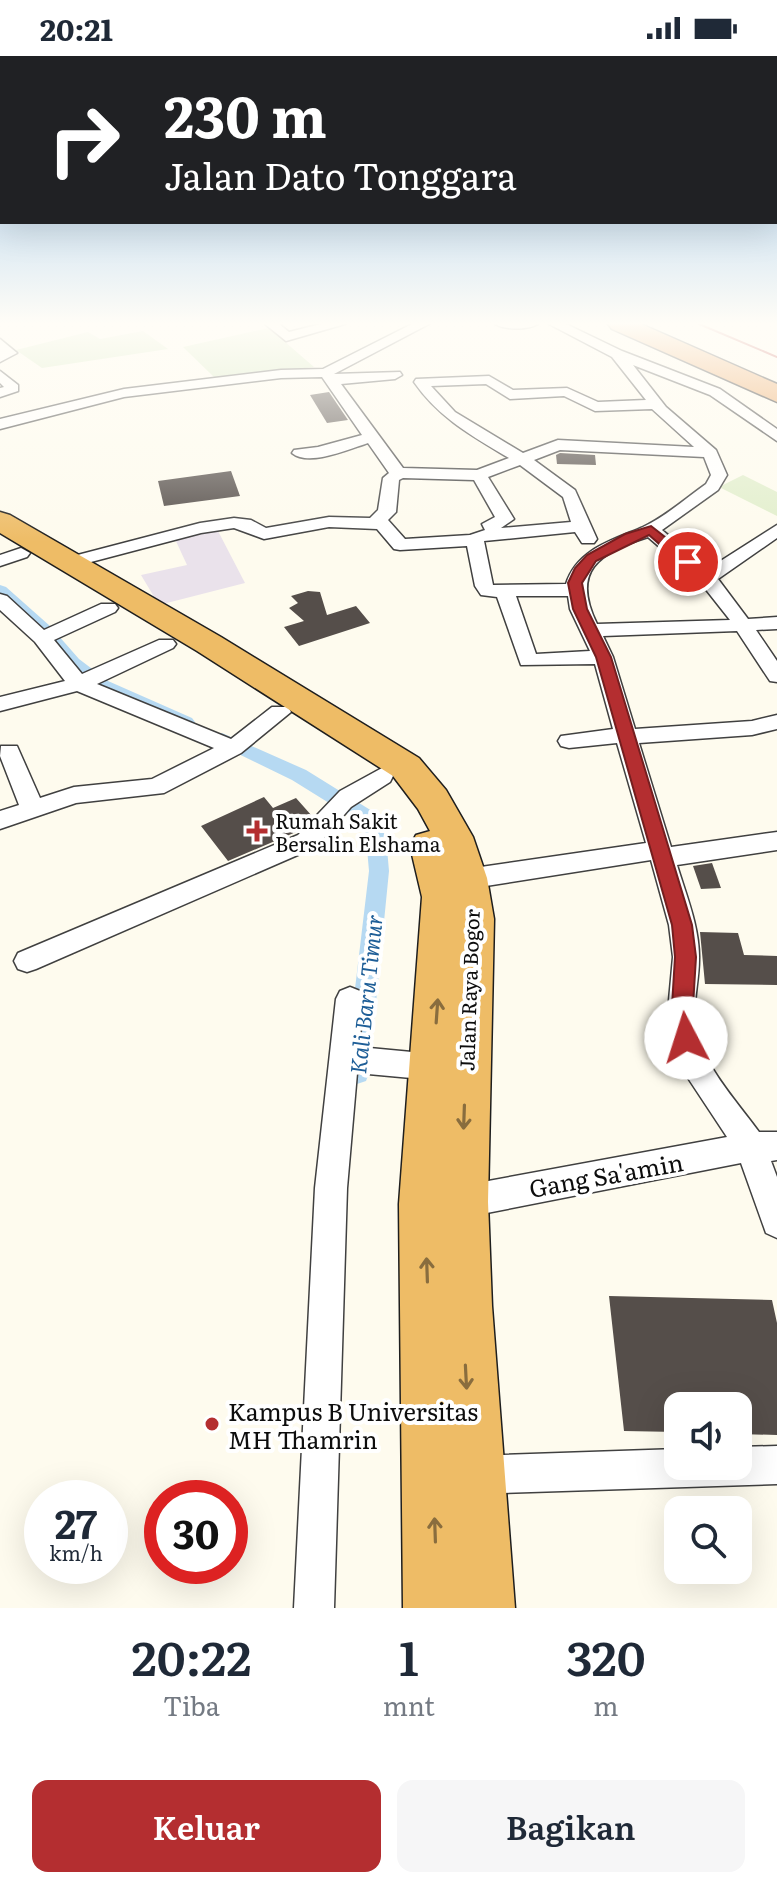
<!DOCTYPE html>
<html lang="id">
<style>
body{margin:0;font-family:Literata,serif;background:#f6f6f7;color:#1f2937;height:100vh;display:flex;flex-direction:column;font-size:30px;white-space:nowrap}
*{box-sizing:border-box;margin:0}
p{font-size:26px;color:#747a83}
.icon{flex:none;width:44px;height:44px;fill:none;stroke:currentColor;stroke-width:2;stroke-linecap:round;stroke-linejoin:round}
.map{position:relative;height:1552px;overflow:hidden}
.details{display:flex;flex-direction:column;background:#fff;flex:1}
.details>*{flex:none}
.top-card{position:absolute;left:0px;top:0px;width:778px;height:168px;box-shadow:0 8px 32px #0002;background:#202124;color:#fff;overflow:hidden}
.tools{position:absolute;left:664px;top:1336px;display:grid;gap:16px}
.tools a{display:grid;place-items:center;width:88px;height:88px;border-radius:16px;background:#fff;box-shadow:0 8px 32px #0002;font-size:40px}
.speed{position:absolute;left:24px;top:1424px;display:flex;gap:16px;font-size:40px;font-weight:700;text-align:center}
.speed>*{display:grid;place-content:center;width:104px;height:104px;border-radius:50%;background:#fff;box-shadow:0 8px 32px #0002;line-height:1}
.speed small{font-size:20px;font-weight:400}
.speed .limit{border:12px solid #d22;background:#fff;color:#111}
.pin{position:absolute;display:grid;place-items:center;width:68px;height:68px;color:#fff;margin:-34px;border:4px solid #fff;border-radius:50%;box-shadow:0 2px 8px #0007}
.me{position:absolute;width:88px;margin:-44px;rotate:355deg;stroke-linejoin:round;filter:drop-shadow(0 0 6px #0008)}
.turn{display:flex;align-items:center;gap:28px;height:168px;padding:0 32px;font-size:36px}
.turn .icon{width:104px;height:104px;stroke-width:2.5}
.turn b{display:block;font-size:56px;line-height:68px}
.eta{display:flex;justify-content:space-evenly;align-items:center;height:136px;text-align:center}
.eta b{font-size:48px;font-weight:600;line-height:56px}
.action{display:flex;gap:16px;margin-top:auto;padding:16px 32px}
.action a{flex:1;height:92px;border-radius:16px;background:#b42e30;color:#fff;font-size:32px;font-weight:600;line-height:92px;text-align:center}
.action a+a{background:#f6f6f7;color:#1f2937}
.status{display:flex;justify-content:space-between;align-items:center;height:56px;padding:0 40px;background:#fff;direction:ltr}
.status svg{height:22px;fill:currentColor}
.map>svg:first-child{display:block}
.industrial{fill:#eae2eb}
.green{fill:#cfe6ba}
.pitch{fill:#e1eecb}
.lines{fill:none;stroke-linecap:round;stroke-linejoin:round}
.canal{fill:#b6d9f2;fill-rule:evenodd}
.building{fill:#554e4a}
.minor-casing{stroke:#404040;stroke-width:3}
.trunk-casing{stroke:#1e1e1e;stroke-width:3}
.motorway-casing{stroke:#1e1e1e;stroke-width:3}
.minor{fill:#fff;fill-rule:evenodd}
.trunk{fill:#eebc66;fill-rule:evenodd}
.motorway{fill:#eba35f;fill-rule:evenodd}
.tram{stroke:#b42e30;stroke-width:2}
.oneway{stroke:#896d3e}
.route{fill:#b42e30;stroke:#751e1f;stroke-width:2}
.poi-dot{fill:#b42e30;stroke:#fff;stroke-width:3}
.labels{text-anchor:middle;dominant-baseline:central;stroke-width:8;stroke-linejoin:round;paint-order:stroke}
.poi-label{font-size:20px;fill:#0d0d0d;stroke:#fff;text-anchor:start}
.street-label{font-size:20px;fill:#0d0d0d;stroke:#fff}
.water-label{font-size:22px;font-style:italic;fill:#1e5e97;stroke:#fff}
.near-street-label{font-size:24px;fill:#0d0d0d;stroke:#fff}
.near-poi-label{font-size:24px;fill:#0d0d0d;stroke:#fff;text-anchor:start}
</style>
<div class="status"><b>20:21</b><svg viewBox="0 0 49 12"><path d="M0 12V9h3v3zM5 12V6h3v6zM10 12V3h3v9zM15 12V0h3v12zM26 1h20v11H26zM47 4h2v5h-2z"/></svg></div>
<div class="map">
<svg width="777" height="1552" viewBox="0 0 777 1552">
<rect width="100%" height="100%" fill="#fefbee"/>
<path class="industrial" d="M 218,475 L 245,527 L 159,549 L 141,519 L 187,509 L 175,483 Z"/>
<g class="green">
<path d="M 269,272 L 314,311 L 215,322 L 183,291 Z"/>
<path d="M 143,275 L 168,293 L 42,312 L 16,294 L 88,276 L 100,283 Z"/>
</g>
<path class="pitch" d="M 743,419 L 777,436 L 777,460 L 719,431 Z"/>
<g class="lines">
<g class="canal">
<path d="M 0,529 L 6,531 L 50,570 L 79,603 L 108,625 L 192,662 L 195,666 L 192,670 L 180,670 L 96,633 L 67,611 L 38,576 L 0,542 Z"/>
<path d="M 222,677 L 306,714 L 372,755 L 386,781 L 389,815 L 369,1017 L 366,1025 L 357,1028 L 348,1025 L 345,1017 L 369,815 L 366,781 L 358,765 L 292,724 L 216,687 L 213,683 L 216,679 Z"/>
</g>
</g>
<g class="building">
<path d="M 329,336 L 348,364 L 327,367 L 310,339 Z"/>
<path d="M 560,397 L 595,399 L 596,409 L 557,408 L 556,399 Z"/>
<path d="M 231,415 L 240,440 L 164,450 L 158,425 Z"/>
<path d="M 308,535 L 320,536 L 327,559 L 356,550 L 370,567 L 299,590 L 284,571 L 304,565 L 289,552 L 298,547 L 291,540 Z"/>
<path d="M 264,741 L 273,752 L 296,742 L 312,760 L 296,776 L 228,805 L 201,770 Z"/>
<path d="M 712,807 L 721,832 L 701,833 L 693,810 Z"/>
<path d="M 700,876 L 738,877 L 744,899 L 777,900 L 777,929 L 705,928 Z"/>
<path d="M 609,1240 L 772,1244 L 777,1267 L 777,1379 L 738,1378 L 738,1350 L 678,1350 L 678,1376 L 624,1375 Z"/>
</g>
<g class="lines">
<g class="minor-casing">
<g id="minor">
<path d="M 265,268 L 279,268 L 289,276 L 321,268 L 345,268 L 286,285 Z"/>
<path d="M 412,268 L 429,268 L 334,318 L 400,316 L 402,319 L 395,323 L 341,328 L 403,412 L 477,414 L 509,402 C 472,380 439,362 414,326 L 416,323 L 489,320 L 513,334 L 567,332 L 598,346 L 646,344 L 612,301 L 549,268 L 566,268 L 622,295 L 720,333 L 777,373 L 777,385 L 710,339 L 633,309 L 666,351 L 716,394 L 727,419 L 718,434 L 662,474 L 708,513 L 777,469 L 777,482 L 718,523 L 748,563 L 777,561 L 777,573 L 756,574 L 777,605 L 777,626 L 770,625 L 737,575 L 603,580 L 613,601 L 635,673 L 752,665 L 777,659 L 777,673 L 752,679 L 639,687 L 671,791 L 777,776 L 777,794 L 677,809 C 686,839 700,872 699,904 C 699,924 693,946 695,965 C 699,1006 736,1044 759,1076 L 777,1076 L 777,1104 L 771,1105 L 777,1121 L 777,1182 L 766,1177 L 741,1107 L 461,1162 L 450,1157 L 445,1146 L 450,1135 L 461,1130 L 727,1081 L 688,1022 L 667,966 L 673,901 L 669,869 L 651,804 L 467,833 L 458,830 L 454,823 L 458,816 L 467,813 L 646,787 L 617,687 L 569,692 L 561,690 L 558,685 L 561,680 L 613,673 L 595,608 L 521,609 L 497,541 L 481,539 L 475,530 L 467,490 L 400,494 L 394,493 L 377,473 L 329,471 L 264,483 L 234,472 L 201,477 L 72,511 L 63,506 L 66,502 L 200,467 L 234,462 L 251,464 L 266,472 L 329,461 L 370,462 L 378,454 L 383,422 L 389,417 L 368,387 C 349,393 309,411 292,397 L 294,394 L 318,391 L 362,379 L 322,321 L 281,322 L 124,341 L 0,373 L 0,363 L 124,333 L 281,314 L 323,313 ZM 486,328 L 510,343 L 564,340 L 595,355 L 652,353 L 694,391 L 558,384 L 523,397 L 455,356 L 431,330 ZM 560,394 L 704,401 L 711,419 L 706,428 C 686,442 665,461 643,471 C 613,484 577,493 566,528 L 493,529 L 484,485 L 575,476 L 582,487 L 594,487 L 597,483 L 575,434 L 534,404 ZM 520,409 L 563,441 L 571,466 L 501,472 L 514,463 L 488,421 ZM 403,422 L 474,424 L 495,461 L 482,468 L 485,474 L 470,479 L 405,483 L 388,464 L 396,456 L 399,424 ZM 648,481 L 700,526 L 730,564 L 597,568 C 571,515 598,497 648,481 ZM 516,540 L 568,540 L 570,553 L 590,595 L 536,598 Z"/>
<path d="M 495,268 L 538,268 C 528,274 505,274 495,268 Z"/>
<path d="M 0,283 L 17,297 L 0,306 Z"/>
<path d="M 0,315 L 18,329 L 18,335 L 0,341 L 0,332 L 4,331 L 0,327 Z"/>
<path d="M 21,492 L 30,497 L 27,501 L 0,510 L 0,499 Z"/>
<path d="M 0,538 L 7,540 L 44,574 L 101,548 L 115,548 L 118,552 L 115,556 L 54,584 L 82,618 L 159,584 L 173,584 L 176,588 L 173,592 L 97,628 L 231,683 L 272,651 L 288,651 L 291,656 L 241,697 L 164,737 L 76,747 L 0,773 L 0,755 L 19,749 L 0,700 L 1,690 L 17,690 L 40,742 L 74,731 L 152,723 L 214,692 L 77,635 L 0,655 L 0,641 L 65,625 L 35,586 L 0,554 Z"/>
<path d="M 382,712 L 390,714 L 393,720 L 390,726 L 351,751 L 316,791 L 36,913 L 27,916 L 18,913 L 14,905 L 18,897 L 298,779 L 340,735 Z"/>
<path d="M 350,931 L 360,935 L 364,943 L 359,991 L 433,998 L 443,1002 L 448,1011 L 443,1020 L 433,1024 L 357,1017 L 347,1132 L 334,1552 L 294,1552 L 315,1132 L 336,943 L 340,935 Z"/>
<path d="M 777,1390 L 777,1428 L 472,1438 L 459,1432 L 453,1419 L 459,1406 L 472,1400 L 678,1393 L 678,1410 L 738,1410 L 738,1391 Z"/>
</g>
</g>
<g class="trunk-casing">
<path id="trunk" d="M 0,456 L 10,459 L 221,581 L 419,702 L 446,734 L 473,781 L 487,822 L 494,863 L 488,1146 L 492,1250 L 515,1552 L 403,1552 L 399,1148 L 422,841 L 410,790 L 416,779 L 430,775 L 418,753 L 393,720 L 197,595 L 0,477 Z"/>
</g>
<g class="motorway-casing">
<path id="motorway" d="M 608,268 L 641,268 L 777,328 L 777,346 L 612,273 Z"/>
</g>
<use href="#minor" class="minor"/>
<use href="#trunk" class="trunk"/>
<use href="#motorway" class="motorway"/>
<path class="tram" d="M 699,268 L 777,301"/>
</g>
<defs><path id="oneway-shaft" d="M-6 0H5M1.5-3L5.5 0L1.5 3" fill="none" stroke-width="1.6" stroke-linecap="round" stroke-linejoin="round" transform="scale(2)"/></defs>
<g class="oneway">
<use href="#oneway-shaft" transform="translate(437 955) rotate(-86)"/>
<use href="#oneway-shaft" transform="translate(464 1061) rotate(92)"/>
<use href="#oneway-shaft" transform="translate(427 1214) rotate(-92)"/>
<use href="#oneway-shaft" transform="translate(466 1321) rotate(87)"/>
<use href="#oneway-shaft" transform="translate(435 1474) rotate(-92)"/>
</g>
<linearGradient id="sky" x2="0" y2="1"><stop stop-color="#94c3ec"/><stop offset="0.55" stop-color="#fffdf7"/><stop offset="1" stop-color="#fffdf7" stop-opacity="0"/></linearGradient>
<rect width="777" height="486" fill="url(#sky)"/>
<path class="route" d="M 651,470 L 693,503 L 693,509 L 683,509 L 649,479 L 596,505 L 582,527 L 587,553 L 611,601 L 692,869 L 696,901 L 692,966 L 696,982 L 693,988 L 686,991 L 678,988 L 671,966 L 675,901 L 672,869 L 596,601 L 573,553 L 568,527 L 575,512 L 587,499 L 625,478 Z"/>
<g class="poi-dot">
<path d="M253 763h8v8h8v8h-8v8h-8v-8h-8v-8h8z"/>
<circle cx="212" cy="1368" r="8"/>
</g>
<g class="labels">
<g class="poi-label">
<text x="275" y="764">Rumah Sakit<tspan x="275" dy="23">Bersalin Elshama</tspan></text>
</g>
<g class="street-label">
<text transform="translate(468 934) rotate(-88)">Jalan Raya Bogor</text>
</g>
<g class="water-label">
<text transform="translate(365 938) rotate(-84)">Kali Baru Timur</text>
</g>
<g class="near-street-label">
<text transform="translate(606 1118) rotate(-10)">Gang Sa'amin</text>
</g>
<g class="near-poi-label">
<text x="228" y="1354">Kampus B Universitas<tspan x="228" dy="28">MH Thamrin</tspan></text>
</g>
</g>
</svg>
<div class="tools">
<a><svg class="icon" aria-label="sound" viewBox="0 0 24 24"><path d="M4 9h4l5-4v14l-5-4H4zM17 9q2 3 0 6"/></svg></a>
<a><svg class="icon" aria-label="search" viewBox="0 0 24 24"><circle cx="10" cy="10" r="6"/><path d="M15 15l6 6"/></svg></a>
</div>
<div class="speed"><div>27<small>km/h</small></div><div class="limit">30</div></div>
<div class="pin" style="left:688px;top:506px;background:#d93025"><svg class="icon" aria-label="arrive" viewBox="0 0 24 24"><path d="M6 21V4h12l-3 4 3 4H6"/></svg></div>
<svg class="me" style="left:686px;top:982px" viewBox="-20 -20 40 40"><circle r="19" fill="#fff"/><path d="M0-13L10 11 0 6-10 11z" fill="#b42e30"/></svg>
<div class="top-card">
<div class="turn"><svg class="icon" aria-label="right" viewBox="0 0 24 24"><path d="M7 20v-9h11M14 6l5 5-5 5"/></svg><div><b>230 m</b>Jalan Dato Tonggara</div></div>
</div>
</div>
<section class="details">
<div class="eta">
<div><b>20:22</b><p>Tiba</p></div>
<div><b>1</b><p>mnt</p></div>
<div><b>320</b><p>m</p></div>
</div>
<div class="action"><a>Keluar</a><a>Bagikan</a></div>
</section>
